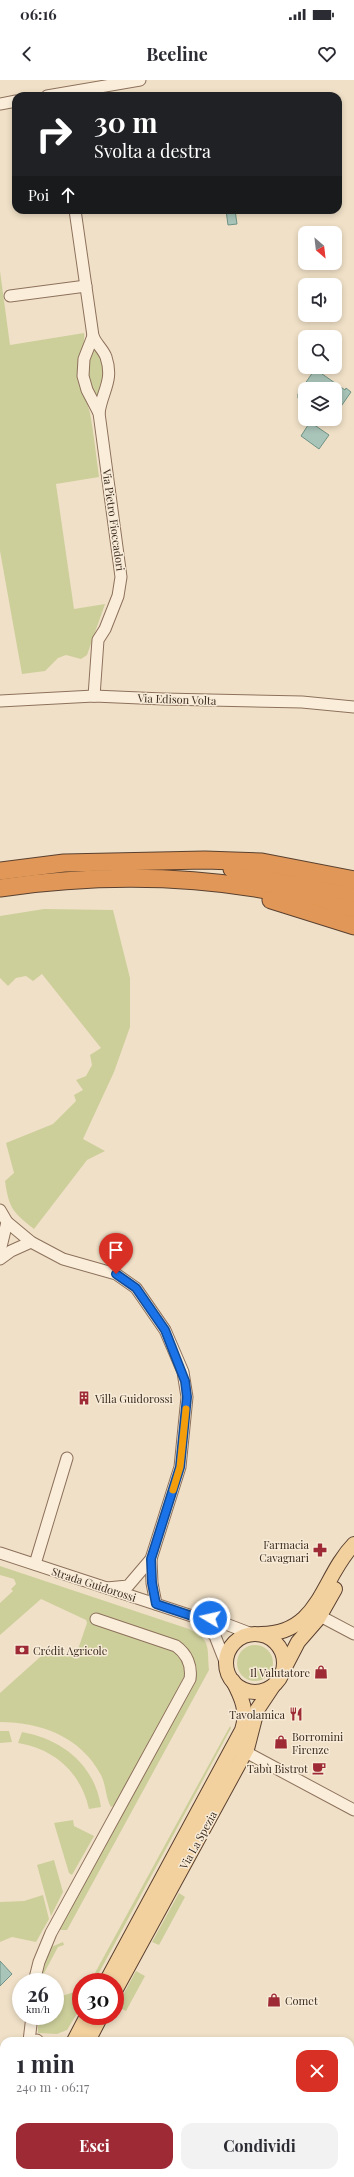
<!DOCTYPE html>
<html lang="it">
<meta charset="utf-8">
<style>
body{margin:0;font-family:"Playfair Display",serif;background:#f2f2f3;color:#2b2b33;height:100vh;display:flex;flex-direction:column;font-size:15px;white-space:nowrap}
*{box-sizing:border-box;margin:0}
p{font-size:13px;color:#7c7c81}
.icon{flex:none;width:22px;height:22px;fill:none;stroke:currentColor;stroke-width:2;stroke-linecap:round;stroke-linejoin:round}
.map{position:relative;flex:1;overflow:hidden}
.panel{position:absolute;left:0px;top:1957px;width:354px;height:140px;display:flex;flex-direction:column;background:#fff;border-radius:12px 12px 0 0;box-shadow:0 2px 6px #0003}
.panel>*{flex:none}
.banner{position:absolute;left:12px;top:12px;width:330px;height:122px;border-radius:12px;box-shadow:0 2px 6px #0003;background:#202124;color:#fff;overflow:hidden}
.needle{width:26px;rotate:152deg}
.tools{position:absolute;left:298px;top:146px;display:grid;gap:8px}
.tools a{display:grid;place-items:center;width:44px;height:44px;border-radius:8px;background:#fff;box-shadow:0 2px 6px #0003;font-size:20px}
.speed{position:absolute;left:12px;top:1893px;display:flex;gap:8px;font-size:20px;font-weight:700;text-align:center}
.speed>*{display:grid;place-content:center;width:52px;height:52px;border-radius:50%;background:#fff;box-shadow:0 2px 6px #0003;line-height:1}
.speed small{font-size:10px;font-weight:400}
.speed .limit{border:6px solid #d22;background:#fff;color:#111}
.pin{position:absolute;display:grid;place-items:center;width:34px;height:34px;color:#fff;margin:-41px -17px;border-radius:50% 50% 50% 0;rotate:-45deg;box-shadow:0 0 4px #0007}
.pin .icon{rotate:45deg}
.me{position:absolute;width:44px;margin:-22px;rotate:279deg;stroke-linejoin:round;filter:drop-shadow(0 0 3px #0008)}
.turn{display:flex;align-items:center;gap:14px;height:84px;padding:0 16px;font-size:18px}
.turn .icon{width:52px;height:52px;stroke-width:2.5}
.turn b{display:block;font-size:28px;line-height:34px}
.then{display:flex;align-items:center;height:38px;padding:0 16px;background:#0003;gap:8px;font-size:15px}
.round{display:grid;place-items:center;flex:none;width:42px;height:42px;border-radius:12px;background:#f2f2f3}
.overview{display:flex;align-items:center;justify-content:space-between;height:68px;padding:0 16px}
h1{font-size:24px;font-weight:700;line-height:30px}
.action{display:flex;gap:8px;margin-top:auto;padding:8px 16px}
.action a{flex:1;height:46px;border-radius:12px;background:#9d2a35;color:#fff;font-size:16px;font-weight:700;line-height:46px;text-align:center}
.action a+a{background:#f2f2f3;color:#2b2b33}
.status{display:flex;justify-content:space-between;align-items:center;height:28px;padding:0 20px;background:#fff;direction:ltr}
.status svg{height:11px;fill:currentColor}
header{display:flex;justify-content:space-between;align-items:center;height:52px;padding:0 16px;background:#fff;font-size:18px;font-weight:700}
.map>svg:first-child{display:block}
.green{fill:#cdcf9b}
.water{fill:#a9c4b9;stroke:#6f9386}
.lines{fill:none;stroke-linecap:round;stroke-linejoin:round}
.minor-casing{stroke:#8d715c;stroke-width:13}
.major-casing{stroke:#5a4030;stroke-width:16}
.highway-casing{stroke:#5a4030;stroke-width:19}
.minor{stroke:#faeedb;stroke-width:11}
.major{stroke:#f3d19f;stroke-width:14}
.highway{stroke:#e09757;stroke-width:17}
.route-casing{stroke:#114b97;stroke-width:10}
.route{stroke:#1a73e8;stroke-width:7}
.slow{stroke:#f59e0b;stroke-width:7}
.labels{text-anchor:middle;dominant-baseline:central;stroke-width:3;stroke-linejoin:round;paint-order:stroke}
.street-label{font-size:11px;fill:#3c2b20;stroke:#f7ebd7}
.poi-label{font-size:11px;fill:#3c2b20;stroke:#f7ebd7;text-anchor:start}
</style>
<div class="status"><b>06:16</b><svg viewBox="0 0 49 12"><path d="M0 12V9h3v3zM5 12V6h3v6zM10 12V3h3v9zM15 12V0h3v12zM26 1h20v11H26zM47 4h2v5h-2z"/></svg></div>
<header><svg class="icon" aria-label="back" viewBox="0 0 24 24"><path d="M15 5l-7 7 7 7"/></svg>Beeline<svg class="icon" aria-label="heart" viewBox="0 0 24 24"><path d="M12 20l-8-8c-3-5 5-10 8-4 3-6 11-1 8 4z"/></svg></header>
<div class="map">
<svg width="354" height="2097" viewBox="0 0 354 2097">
<rect width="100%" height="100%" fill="#f0e0c7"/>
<g class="green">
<path d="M 0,191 L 10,265 L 84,253 C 86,267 76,280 77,295 C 78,309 87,319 90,333 C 94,354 96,376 99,397 L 56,404 L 74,529 L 105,524 L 87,575 L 81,579 L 66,575 L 58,578 L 45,591 L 22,594 L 0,471 Z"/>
<path d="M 92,270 L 98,270 L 106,291 L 99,316 L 94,316 L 86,291 Z"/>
<path d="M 44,829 L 113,830 L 130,898 L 130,947 L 114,992 L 83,1059 L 105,1071 L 87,1080 L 34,1149 C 13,1132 9,1129 5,1101 L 14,1093 L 6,1063 L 53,1044 L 76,1021 L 74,1015 L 83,1010 L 76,1000 L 86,996 L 92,985 L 90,975 L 101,968 L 42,894 L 33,901 L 26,896 L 16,898 L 8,906 L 0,898 L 0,836 Z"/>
<path d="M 0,1486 L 189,1549 C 212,1559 207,1570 209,1590 L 67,1850 L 60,1850 L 60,1847 L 194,1602 L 176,1561 L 97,1534 L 94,1544 L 173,1571 C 182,1578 187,1587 184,1599 L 115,1725 L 111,1727 C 106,1719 106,1705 101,1695 C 81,1657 41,1642 0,1642 L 0,1613 L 49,1569 L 73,1577 L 76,1575 L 87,1543 L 86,1540 L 41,1519 L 0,1555 L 0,1523 L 13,1511 L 11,1509 L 16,1504 L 14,1499 L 0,1495 Z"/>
<circle cx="255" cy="1583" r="18"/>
<path d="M 230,1646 L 231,1648 L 94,1902 L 90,1902 Z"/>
<path d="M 0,1651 L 9,1651 L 12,1662 L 0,1663 Z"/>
<path d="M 22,1652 C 62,1659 95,1685 101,1727 L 89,1729 C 81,1693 55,1669 18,1663 Z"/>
<path d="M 73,1740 L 74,1746 L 94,1756 L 72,1795 L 69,1793 L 54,1743 Z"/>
<path d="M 54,1780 L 63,1812 L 51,1836 L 37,1785 Z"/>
<path d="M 179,1813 L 185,1817 L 159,1865 L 152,1862 Z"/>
<path d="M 43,1815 L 49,1839 L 36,1862 L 12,1857 L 0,1862 L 0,1822 L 24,1821 Z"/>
<path d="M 63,1862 L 64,1865 L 58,1867 L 42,1897 L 49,1901 L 40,1900 L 51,1867 Z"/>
<path d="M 136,1891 L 145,1896 L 126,1931 L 117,1926 Z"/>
<path d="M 81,1910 L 81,1927 L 67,1950 L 57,1954 L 38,1953 L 38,1936 L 55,1936 L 55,1918 Z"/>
<path d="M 4,1966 L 4,1985 L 0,1985 L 0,1971 Z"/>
</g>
<g class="water">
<path d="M 226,130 L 235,130 L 237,144 L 228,145 Z"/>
<path d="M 315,289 L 345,310 L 346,308 L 351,312 L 335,335 L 335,309 L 305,309 L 305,322 L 301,322 L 298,318 L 298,314 Z"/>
<path d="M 310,342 L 329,355 L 319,369 L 301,356 Z"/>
<path d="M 0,1881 L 12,1894 L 0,1906 Z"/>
</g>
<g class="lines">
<g class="minor-casing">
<g id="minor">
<path d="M 47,16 L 140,0"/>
<path d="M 0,24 L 16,21"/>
<path d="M 75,130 L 93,256 C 96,264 103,269 106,277 C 114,301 102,311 99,333"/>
<path d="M 10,216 L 86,206"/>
<path d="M 93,256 L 84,279 L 83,296 L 87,310 L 99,333 L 121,497 L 118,516 L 105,549 L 98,560 L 94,616"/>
<path d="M 0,621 L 94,616 L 163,619 L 302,622 L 354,627"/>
<path d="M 0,1130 L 7,1142 L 31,1162 L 63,1179 L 116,1194 L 136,1208 L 165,1250 L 183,1292 L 187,1317 L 180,1387 L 151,1479 L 128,1506 L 107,1508"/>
<path d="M 0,1171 L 7,1142"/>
<path d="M 0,1179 L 11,1171 L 31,1162"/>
<path d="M 0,1473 L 198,1538 L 210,1538 L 252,1554"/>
<path d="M 151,1479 L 152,1503 L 156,1524"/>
<path d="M 35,1484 L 67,1378"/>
<path d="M 320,1536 L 354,1554"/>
<path d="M 198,1538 L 215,1556 L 226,1584"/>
<path d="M 240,1669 L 354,1730"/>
<path d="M 34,1902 L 39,1882 L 51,1853 L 190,1599 C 192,1586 187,1574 176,1566 L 96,1539"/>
<path d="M 37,1960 L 38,1961"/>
<path d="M 29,1961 L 32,1936"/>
<path d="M 0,1993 L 4,1994"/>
</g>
</g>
<g class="major-casing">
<g id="major">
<circle cx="255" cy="1583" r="29"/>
<path d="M 261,1554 C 320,1554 321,1498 354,1464"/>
<path d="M 285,1587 L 298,1562 L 318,1539 L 335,1509"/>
<path d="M 106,1902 L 242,1650 C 248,1632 242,1618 233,1601"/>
<path d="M 115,1911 L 247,1669 L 257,1630 L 273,1606"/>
<path d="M 74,1961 L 87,1936"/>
<path d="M 88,1961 L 101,1936"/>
<path d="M 0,2096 L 4,2089"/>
<path d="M 13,2097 L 15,2093"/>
</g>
</g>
<g class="highway-casing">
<g id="highway">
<path d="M 232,789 L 311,804 L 354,815"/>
<path d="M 0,791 L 64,783 L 205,780 L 262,782 L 354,800"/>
<path d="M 0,808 C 118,791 240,796 354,831"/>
<path d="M 271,820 L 354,846"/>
</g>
</g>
<use href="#minor" class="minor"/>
<use href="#major" class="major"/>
<use href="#highway" class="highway"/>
</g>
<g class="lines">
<g class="route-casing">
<path id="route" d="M 116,1194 L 136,1208 L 165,1250 L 185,1301 L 187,1317 L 180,1387 L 151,1479 L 152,1503 L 156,1524 L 198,1538 L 210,1538"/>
</g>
<use href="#route" class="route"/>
<path class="slow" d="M 173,1410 L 180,1387 L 186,1329"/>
</g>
<defs>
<g id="building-bare" transform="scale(1.08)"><path d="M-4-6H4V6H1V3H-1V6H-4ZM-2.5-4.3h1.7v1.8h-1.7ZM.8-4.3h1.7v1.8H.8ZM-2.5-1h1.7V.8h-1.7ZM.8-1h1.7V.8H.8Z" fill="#9d2a35" stroke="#f7ebd7" stroke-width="2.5" paint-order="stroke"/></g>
<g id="pharmacy-bare" transform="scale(1.08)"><path d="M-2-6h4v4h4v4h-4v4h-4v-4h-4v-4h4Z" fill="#9d2a35" stroke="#f7ebd7" stroke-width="2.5" paint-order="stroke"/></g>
<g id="bank-bare" transform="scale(1.08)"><path d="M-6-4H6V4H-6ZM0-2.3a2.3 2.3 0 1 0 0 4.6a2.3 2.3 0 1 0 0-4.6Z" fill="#9d2a35" stroke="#f7ebd7" stroke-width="2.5" paint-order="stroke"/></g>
<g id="shop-bare" transform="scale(1.08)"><path d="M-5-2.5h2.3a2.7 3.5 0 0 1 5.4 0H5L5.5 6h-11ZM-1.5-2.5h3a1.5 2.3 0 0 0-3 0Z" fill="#9d2a35" stroke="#f7ebd7" stroke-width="2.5" paint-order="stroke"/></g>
<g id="restaurant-bare" transform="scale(1.08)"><path d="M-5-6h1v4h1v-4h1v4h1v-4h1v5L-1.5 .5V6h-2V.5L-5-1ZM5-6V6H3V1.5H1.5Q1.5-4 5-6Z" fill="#9d2a35" stroke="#f7ebd7" stroke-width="2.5" paint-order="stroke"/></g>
<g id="cafe-bare" transform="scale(1.08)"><path d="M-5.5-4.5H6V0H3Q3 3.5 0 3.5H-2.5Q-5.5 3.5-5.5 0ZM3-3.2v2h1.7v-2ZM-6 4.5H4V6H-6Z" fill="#9d2a35" stroke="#f7ebd7" stroke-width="2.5" paint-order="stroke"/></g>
</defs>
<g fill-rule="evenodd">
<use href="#building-bare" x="84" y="1318"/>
<use href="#pharmacy-bare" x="320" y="1470"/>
<use href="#bank-bare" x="22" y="1570"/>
<use href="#shop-bare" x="321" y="1592"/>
<use href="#restaurant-bare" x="296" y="1634"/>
<use href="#shop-bare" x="281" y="1662"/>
<use href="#cafe-bare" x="319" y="1688"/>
<use href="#shop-bare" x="274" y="1920"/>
</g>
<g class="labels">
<g class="street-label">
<text transform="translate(114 440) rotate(82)">Via Pietro Fioccadori</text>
<text transform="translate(177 619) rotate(2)">Via Edison Volta</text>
<text transform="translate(94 1504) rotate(18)">Strada Guidorossi</text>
<text transform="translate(198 1760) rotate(-61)">Via La Spezia</text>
</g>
<g class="poi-label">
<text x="95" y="1318">Villa Guidorossi</text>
<text x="309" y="1464" text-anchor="end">Farmacia<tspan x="309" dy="13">Cavagnari</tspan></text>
<text x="33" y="1570">Crédit Agricole</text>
<text x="310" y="1592" text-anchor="end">Il Valutatore</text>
<text x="285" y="1634" text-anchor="end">Tavolamica</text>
<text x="292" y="1656">Borromini<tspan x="292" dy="13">Firenze</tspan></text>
<text x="308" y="1688" text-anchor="end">Tabù Bistrot</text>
<text x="285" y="1920">Comet</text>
</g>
</g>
</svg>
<div class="tools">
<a><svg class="needle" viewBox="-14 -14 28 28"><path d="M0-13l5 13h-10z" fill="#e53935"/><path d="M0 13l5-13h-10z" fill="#7c7c81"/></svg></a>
<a><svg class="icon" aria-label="sound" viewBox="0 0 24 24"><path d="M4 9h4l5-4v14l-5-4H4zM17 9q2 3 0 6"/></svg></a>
<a><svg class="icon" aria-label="search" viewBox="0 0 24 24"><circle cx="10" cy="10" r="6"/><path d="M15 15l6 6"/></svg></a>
<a><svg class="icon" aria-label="layers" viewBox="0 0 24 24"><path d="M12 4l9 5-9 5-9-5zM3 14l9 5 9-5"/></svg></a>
</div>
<div class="speed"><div>26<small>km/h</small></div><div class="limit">30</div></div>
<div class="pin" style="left:116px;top:1194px;background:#d93025"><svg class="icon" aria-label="arrive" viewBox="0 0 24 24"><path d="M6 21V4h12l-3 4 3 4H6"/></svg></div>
<svg class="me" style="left:210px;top:1538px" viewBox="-20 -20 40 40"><circle r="17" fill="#1a73e8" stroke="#fff" stroke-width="3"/><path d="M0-11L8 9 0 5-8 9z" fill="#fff"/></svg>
<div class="banner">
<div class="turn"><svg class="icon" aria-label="right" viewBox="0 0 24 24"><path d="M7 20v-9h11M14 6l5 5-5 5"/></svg><div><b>30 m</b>Svolta a destra</div></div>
<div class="then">Poi<svg class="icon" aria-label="ahead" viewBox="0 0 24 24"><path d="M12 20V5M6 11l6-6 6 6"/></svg></div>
</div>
<section class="panel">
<div class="overview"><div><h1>1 min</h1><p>240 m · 06:17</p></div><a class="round" style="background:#d93025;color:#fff"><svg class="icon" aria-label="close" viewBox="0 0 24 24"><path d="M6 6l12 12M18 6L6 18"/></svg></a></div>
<div class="action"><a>Esci</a><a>Condividi</a></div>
</section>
</div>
